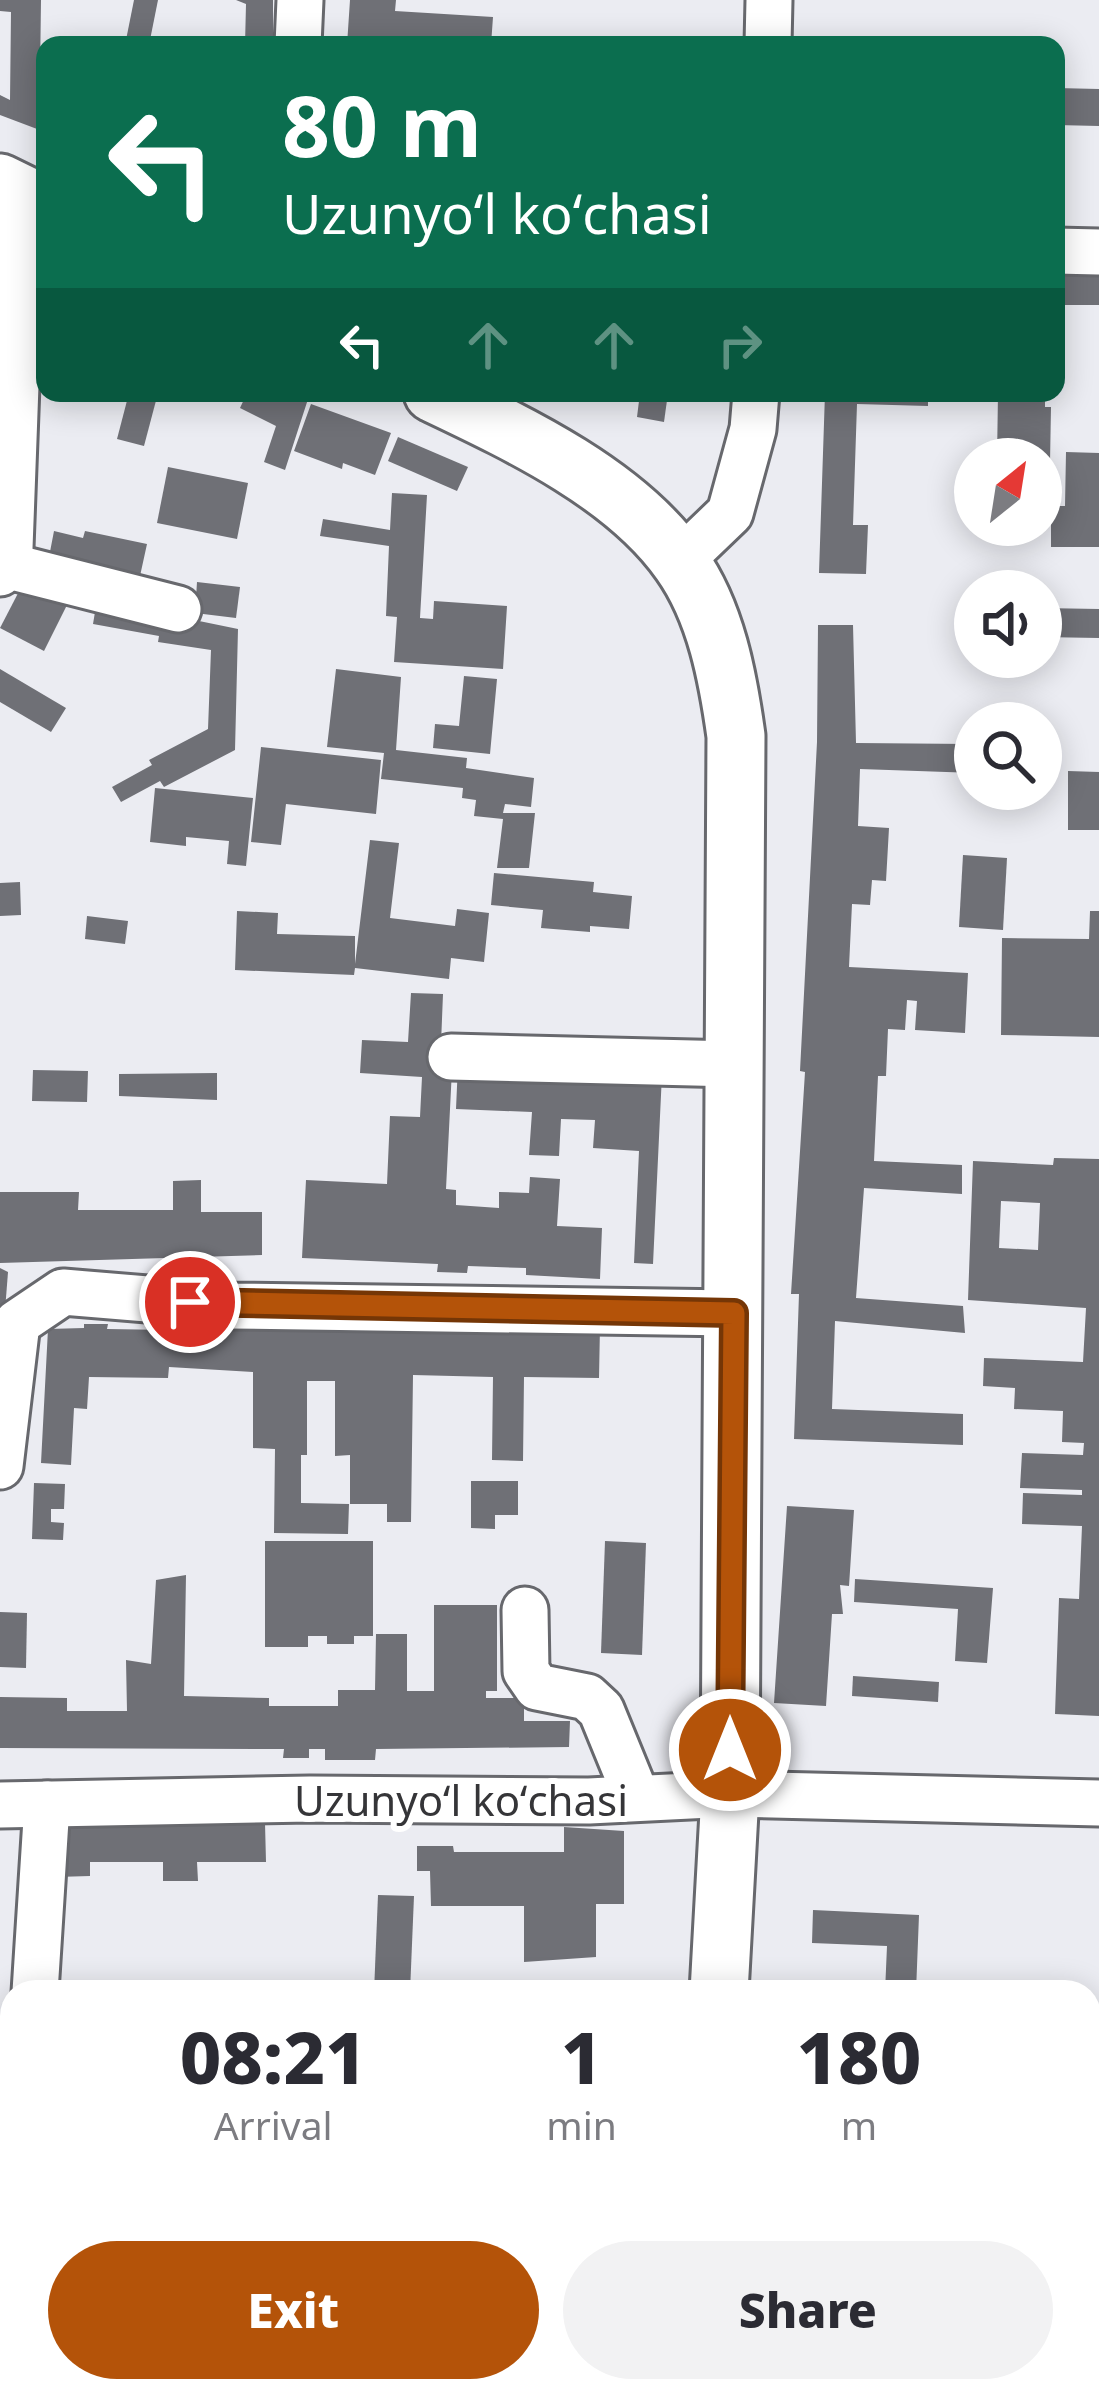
<!DOCTYPE html>
<meta charset="utf-8">
<style>
body{margin:0;font-family:"Noto Sans",sans-serif;background:#f2f2f3;color:#2b2b33;height:100vh;display:flex;flex-direction:column;font-size:45px;white-space:nowrap}
*{box-sizing:border-box;margin:0}
p{font-size:39px;color:#7c7c81}
.icon{flex:none;width:66px;height:66px;fill:none;stroke:currentColor;stroke-width:2;stroke-linecap:round;stroke-linejoin:round}
.map{position:relative;flex:1;overflow:hidden}
.details{position:absolute;left:0px;top:1980px;width:1101px;height:423px;display:flex;flex-direction:column;background:#fff;border-radius:36px 36px 0 0;box-shadow:0 6px 30px #0003}
.details>*{flex:none}
.hud{position:absolute;left:36px;top:36px;width:1029px;height:366px;border-radius:24px;box-shadow:0 6px 30px #0003;background:#0b6e4f;color:#fff;overflow:hidden}
.needle{width:78px;rotate:30deg}
.controls{position:absolute;left:954px;top:438px;display:grid;gap:24px}
.controls a{display:grid;place-items:center;width:108px;height:108px;border-radius:50%;background:#fff;box-shadow:0 6px 30px #0003;font-size:60px}
.pin{position:absolute;display:grid;place-items:center;width:102px;height:102px;color:#fff;margin:-51px;border:6px solid #fff;border-radius:50%;box-shadow:0 3px 12px #0007}
.me{position:absolute;width:132px;margin:-66px;rotate:0deg;stroke-linejoin:round;filter:drop-shadow(0 0 9px #0008)}
.turn{display:flex;align-items:center;gap:42px;height:252px;padding:0 48px;font-size:54px}
.turn .icon{width:156px;height:156px;stroke-width:2.5}
.turn b{display:block;font-size:84px;line-height:102px}
.lanes{display:flex;align-items:center;height:114px;padding:0 48px;background:#0003;justify-content:center;gap:60px;direction:ltr}
.lanes .off{opacity:.35}
.eta{display:flex;justify-content:space-evenly;align-items:center;height:204px;text-align:center}
.eta b{font-size:72px;font-weight:800;line-height:84px}
.action{display:flex;gap:24px;margin-top:auto;padding:24px 48px}
.action a{flex:1;height:138px;border-radius:72px;background:#b45309;color:#fff;font-size:48px;font-weight:800;line-height:138px;text-align:center}
.action a+a{background:#f2f2f3;color:#2b2b33}
.map>svg:first-child{display:block}
.building{fill:#6f7076;fill-rule:evenodd}
.lines{fill:none;stroke-linecap:round;stroke-linejoin:round}
.minor-casing{stroke:#67686d;stroke-width:51}
.major-casing{stroke:#67686d;stroke-width:63}
.minor{stroke:#fff;stroke-width:45}
.major{stroke:#fff;stroke-width:57}
.route-casing{stroke:#753606;stroke-width:30}
.route{stroke:#b45309;stroke-width:21}
.labels{text-anchor:middle;dominant-baseline:central;stroke-width:12;stroke-linejoin:round;paint-order:stroke}
.street-label{font-size:42px;fill:#353538;stroke:#fff}
</style>
<div class="map">
<svg width="1099" height="2401" viewBox="0 0 1099 2401">
<rect width="100%" height="100%" fill="#ebecf2"/>
<g class="building">
<path d="M 0,0 L 41,0 L 40,75 L 45,77 L 45,132 L 0,115 L 0,95 L 10,100 L 11,12 L 0,11 Z"/>
<path d="M 134,0 L 158,0 L 149,45 L 125,45 Z"/>
<path d="M 236,0 L 273,0 L 273,45 L 245,45 L 246,4 Z"/>
<path d="M 350,0 L 396,0 L 395,11 L 493,17 L 491,45 L 397,42 L 347,45 Z"/>
<path d="M 1056,88 L 1099,89 L 1099,126 L 1056,125 Z"/>
<path d="M 1056,268 L 1099,269 L 1099,305 L 1056,305 Z"/>
<path d="M 129,393 L 158,393 L 144,446 L 117,439 Z"/>
<path d="M 247,393 L 309,396 L 285,470 L 264,462 L 276,426 L 240,408 Z"/>
<path d="M 640,393 L 668,393 L 664,422 L 637,417 Z"/>
<path d="M 825,393 L 928,393 L 928,406 L 857,404 L 853,525 L 868,525 L 866,574 L 819,573 Z"/>
<path d="M 998,393 L 1045,393 L 1045,407 L 1051,407 L 1050,463 L 1041,464 L 1041,459 L 997,459 Z"/>
<path d="M 311,404 L 391,433 L 375,475 L 343,463 L 342,469 L 294,451 Z"/>
<path d="M 398,437 L 468,467 L 457,491 L 388,461 Z"/>
<path d="M 1066,452 L 1099,453 L 1099,547 L 1051,547 L 1051,506 L 1065,506 Z"/>
<path d="M 168,467 L 248,483 L 237,539 L 157,523 Z"/>
<path d="M 392,493 L 427,495 L 420,618 L 433,619 L 434,601 L 507,606 L 503,669 L 394,662 L 397,617 L 386,616 L 389,546 L 320,536 L 323,519 L 390,530 Z"/>
<path d="M 54,531 L 83,538 L 85,531 L 147,544 L 140,576 L 49,557 Z"/>
<path d="M 28,574 L 71,597 L 44,651 L 0,628 Z"/>
<path d="M 197,582 L 240,587 L 236,618 L 195,613 Z"/>
<path d="M 97,600 L 238,629 L 235,750 L 164,787 L 160,781 L 121,802 L 112,787 L 152,765 L 149,760 L 208,729 L 211,650 L 158,642 L 159,636 L 93,624 Z"/>
<path d="M 1041,608 L 1099,609 L 1099,638 L 1041,637 Z"/>
<path d="M 818,625 L 853,625 L 856,743 L 970,744 L 975,769 L 975,773 L 860,769 L 858,826 L 889,828 L 886,881 L 872,880 L 870,905 L 852,904 L 849,967 L 968,973 L 965,1033 L 915,1030 L 917,1001 L 907,1000 L 905,1030 L 888,1029 L 886,1076 L 878,1076 L 874,1161 L 962,1165 L 962,1194 L 864,1188 L 856,1298 L 963,1306 L 965,1333 L 835,1321 L 832,1409 L 963,1414 L 963,1445 L 794,1439 L 799,1294 L 791,1294 L 805,1072 L 800,1071 L 817,742 Z"/>
<path d="M 0,669 L 66,708 L 51,732 L 0,702 Z"/>
<path d="M 336,669 L 401,677 L 396,750 L 467,758 L 466,768 L 534,778 L 531,807 L 505,804 L 503,813 L 535,813 L 529,868 L 497,868 L 503,819 L 474,816 L 476,800 L 462,798 L 463,788 L 381,779 L 384,753 L 327,747 Z"/>
<path d="M 464,676 L 497,679 L 490,754 L 433,748 L 435,724 L 459,726 Z"/>
<path d="M 261,747 L 381,760 L 376,814 L 286,804 L 281,845 L 251,842 Z"/>
<path d="M 1068,771 L 1099,772 L 1099,830 L 1068,830 Z"/>
<path d="M 155,788 L 253,798 L 246,866 L 227,864 L 229,841 L 186,837 L 186,846 L 150,842 Z"/>
<path d="M 370,840 L 399,843 L 390,918 L 455,926 L 457,909 L 489,913 L 484,962 L 451,958 L 449,979 L 355,968 L 354,975 L 235,970 L 237,911 L 278,913 L 277,934 L 355,936 L 355,964 Z"/>
<path d="M 963,855 L 1007,858 L 1003,930 L 959,927 Z"/>
<path d="M 494,873 L 594,882 L 593,892 L 632,896 L 629,929 L 590,926 L 590,932 L 541,928 L 543,910 L 491,905 Z"/>
<path d="M 20,882 L 21,915 L 0,916 L 0,883 Z"/>
<path d="M 1090,911 L 1099,911 L 1099,1037 L 1001,1035 L 1002,938 L 1089,939 Z"/>
<path d="M 87,916 L 128,921 L 125,944 L 85,939 Z"/>
<path d="M 411,993 L 443,994 L 440,1069 L 452,1069 L 446,1189 L 456,1190 L 456,1205 L 499,1208 L 499,1192 L 529,1193 L 530,1177 L 560,1179 L 557,1226 L 602,1228 L 600,1279 L 526,1275 L 526,1268 L 468,1266 L 467,1273 L 437,1272 L 438,1264 L 302,1258 L 306,1180 L 387,1184 L 390,1116 L 420,1117 L 422,1077 L 360,1073 L 362,1040 L 408,1042 Z"/>
<path d="M 458,1064 L 662,1074 L 653,1264 L 634,1263 L 639,1151 L 593,1148 L 595,1120 L 561,1119 L 559,1156 L 529,1155 L 532,1112 L 456,1109 Z"/>
<path d="M 33,1070 L 88,1071 L 87,1102 L 32,1101 Z"/>
<path d="M 217,1073 L 217,1100 L 119,1096 L 119,1074 Z"/>
<path d="M 1054,1158 L 1099,1159 L 1099,1716 L 1055,1714 L 1059,1598 L 1079,1599 L 1082,1526 L 1022,1524 L 1023,1493 L 1082,1495 L 1082,1490 L 1020,1488 L 1022,1453 L 1083,1455 L 1084,1443 L 1062,1442 L 1063,1411 L 1014,1409 L 1015,1388 L 983,1386 L 984,1358 L 1083,1362 L 1086,1308 L 968,1300 L 973,1161 L 1053,1165 ZM 1001,1201 L 1040,1203 L 1038,1250 L 999,1248 Z"/>
<path d="M 201,1180 L 201,1212 L 262,1212 L 262,1255 L 0,1263 L 0,1192 L 79,1192 L 78,1210 L 173,1210 L 173,1181 Z"/>
<path d="M 0,1268 L 8,1272 L 3,1336 L 0,1336 Z"/>
<path d="M 169,1320 L 600,1326 L 599,1378 L 524,1377 L 523,1461 L 492,1460 L 493,1377 L 413,1375 L 411,1522 L 387,1522 L 387,1504 L 350,1504 L 350,1455 L 335,1456 L 335,1381 L 307,1381 L 307,1455 L 301,1455 L 301,1503 L 349,1504 L 348,1534 L 274,1533 L 275,1449 L 253,1448 L 253,1372 L 169,1367 L 168,1378 L 89,1377 L 87,1409 L 74,1408 L 71,1465 L 41,1463 L 48,1329 L 84,1328 L 84,1324 L 108,1324 L 107,1329 L 169,1330 Z"/>
<path d="M 471,1481 L 518,1481 L 518,1515 L 495,1515 L 495,1529 L 471,1528 Z"/>
<path d="M 34,1483 L 65,1484 L 64,1509 L 51,1509 L 51,1522 L 64,1523 L 63,1540 L 32,1539 Z"/>
<path d="M 787,1506 L 854,1510 L 849,1586 L 840,1585 L 843,1614 L 832,1614 L 826,1706 L 774,1703 Z"/>
<path d="M 265,1541 L 373,1541 L 373,1636 L 354,1636 L 354,1644 L 327,1644 L 327,1636 L 308,1636 L 308,1647 L 265,1647 Z"/>
<path d="M 605,1541 L 646,1543 L 642,1655 L 601,1653 Z"/>
<path d="M 186,1575 L 184,1696 L 269,1698 L 269,1706 L 338,1706 L 338,1690 L 375,1690 L 376,1634 L 407,1634 L 407,1691 L 434,1691 L 434,1605 L 497,1605 L 497,1691 L 486,1691 L 486,1698 L 524,1698 L 524,1721 L 570,1721 L 569,1747 L 376,1749 L 375,1760 L 325,1760 L 325,1749 L 309,1749 L 309,1758 L 283,1758 L 284,1749 L 0,1748 L 0,1697 L 67,1698 L 67,1711 L 127,1711 L 126,1660 L 151,1664 L 156,1580 Z"/>
<path d="M 855,1579 L 993,1588 L 987,1663 L 955,1661 L 958,1609 L 854,1602 Z"/>
<path d="M 0,1612 L 27,1613 L 26,1668 L 0,1667 Z"/>
<path d="M 853,1676 L 939,1682 L 938,1702 L 852,1696 Z"/>
<path d="M 265,1823 L 266,1862 L 197,1862 L 198,1881 L 163,1881 L 163,1862 L 90,1862 L 90,1876 L 56,1877 L 56,1824 Z"/>
<path d="M 564,1827 L 624,1831 L 624,1904 L 596,1904 L 596,1957 L 524,1962 L 524,1906 L 431,1906 L 430,1871 L 417,1871 L 417,1846 L 453,1846 L 454,1852 L 564,1852 Z"/>
<path d="M 378,1895 L 414,1896 L 410,1992 L 374,1992 Z"/>
<path d="M 813,1910 L 919,1915 L 916,1992 L 885,1992 L 887,1946 L 812,1943 Z"/>
<path d="M 547,1985 L 573,1986 L 572,1992 L 547,1992 Z"/>
<path d="M 6,2263 L 12,2263 L 12,2330 L 5,2330 Z"/>
<path d="M 741,2391 L 798,2391 L 797,2401 L 741,2401 Z"/>
<path d="M 1037,2391 L 1071,2391 L 1070,2401 L 1036,2401 Z"/>
</g>
<g class="lines">
<g class="minor-casing">
<g id="minor">
<path d="M 298,45 L 300,0"/>
<path d="M 768,45 L 769,0"/>
<path d="M 1056,251 L 1099,252"/>
<path d="M 680,561 L 730,513 L 753,429 L 756,393"/>
<path d="M 5,565 L 178,609"/>
<path d="M 0,573 L 10,548 L 23,195"/>
<path d="M 451,1057 L 735,1064"/>
<path d="M 0,1466 L 17,1323 L 63,1292 L 232,1306 L 734,1313"/>
<path d="M 525,1610 L 526,1671 L 537,1687 L 587,1697 L 601,1710 L 637,1798"/>
<path d="M 0,1805 L 310,1799 L 589,1801 L 730,1794 L 1099,1803"/>
<path d="M 35,1992 L 47,1804"/>
<path d="M 0,2359 L 12,2360"/>
<path d="M 370,2391 L 492,2401"/>
<path d="M 205,2401 L 205,2391"/>
</g>
</g>
<g class="major-casing">
<g id="major">
<path d="M 0,183 L 45,205"/>
<path d="M 433,393 C 517,433 626,484 681,563 C 716,612 728,678 736,736 L 730,1794 L 719,1992"/>
<path d="M 696,2401 L 696,2391"/>
</g>
</g>
<use href="#minor" class="minor"/>
<use href="#major" class="major"/>
</g>
<g class="lines">
<g class="route-casing">
<path id="route" d="M 190,1302 L 734,1313 L 730,1750"/>
</g>
<use href="#route" class="route"/>
</g>
<g class="labels">
<g class="street-label">
<text x="461" y="1799">Uzunyoʻl koʻchasi</text>
</g>
</g>
</svg>
<div class="controls">
<a><svg class="needle" viewBox="-14 -14 28 28"><path d="M0-13l5 13h-10z" fill="#e53935"/><path d="M0 13l5-13h-10z" fill="#7c7c81"/></svg></a>
<a><svg class="icon" aria-label="sound" viewBox="0 0 24 24"><path d="M4 9h4l5-4v14l-5-4H4zM17 9q2 3 0 6"/></svg></a>
<a><svg class="icon" aria-label="search" viewBox="0 0 24 24"><circle cx="10" cy="10" r="6"/><path d="M15 15l6 6"/></svg></a>
</div>
<div class="pin" style="left:190px;top:1302px;background:#d93025"><svg class="icon" aria-label="arrive" viewBox="0 0 24 24"><path d="M6 21V4h12l-3 4 3 4H6"/></svg></div>
<svg class="me" style="left:730px;top:1750px" viewBox="-20 -20 40 40"><circle r="17" fill="#b45309" stroke="#fff" stroke-width="3"/><path d="M0-11L8 9 0 5-8 9z" fill="#fff"/></svg>
<div class="hud">
<div class="turn"><svg class="icon" aria-label="left" viewBox="0 0 24 24"><path d="M17 20v-9H6M10 6l-5 5 5 5"/></svg><div><b>80 m</b>Uzunyoʻl koʻchasi</div></div>
<div class="lanes"><svg class="icon" aria-label="left" viewBox="0 0 24 24"><path d="M17 20v-9H6M10 6l-5 5 5 5"/></svg><svg class="icon off" aria-label="ahead" viewBox="0 0 24 24"><path d="M12 20V5M6 11l6-6 6 6"/></svg><svg class="icon off" aria-label="ahead" viewBox="0 0 24 24"><path d="M12 20V5M6 11l6-6 6 6"/></svg><svg class="icon off" aria-label="right" viewBox="0 0 24 24"><path d="M7 20v-9h11M14 6l5 5-5 5"/></svg></div>
</div>
<section class="details">
<div class="eta">
<div><b>08:21</b><p>Arrival</p></div>
<div><b>1</b><p>min</p></div>
<div><b>180</b><p>m</p></div>
</div>
<div class="action"><a>Exit</a><a>Share</a></div>
</section>
</div>
